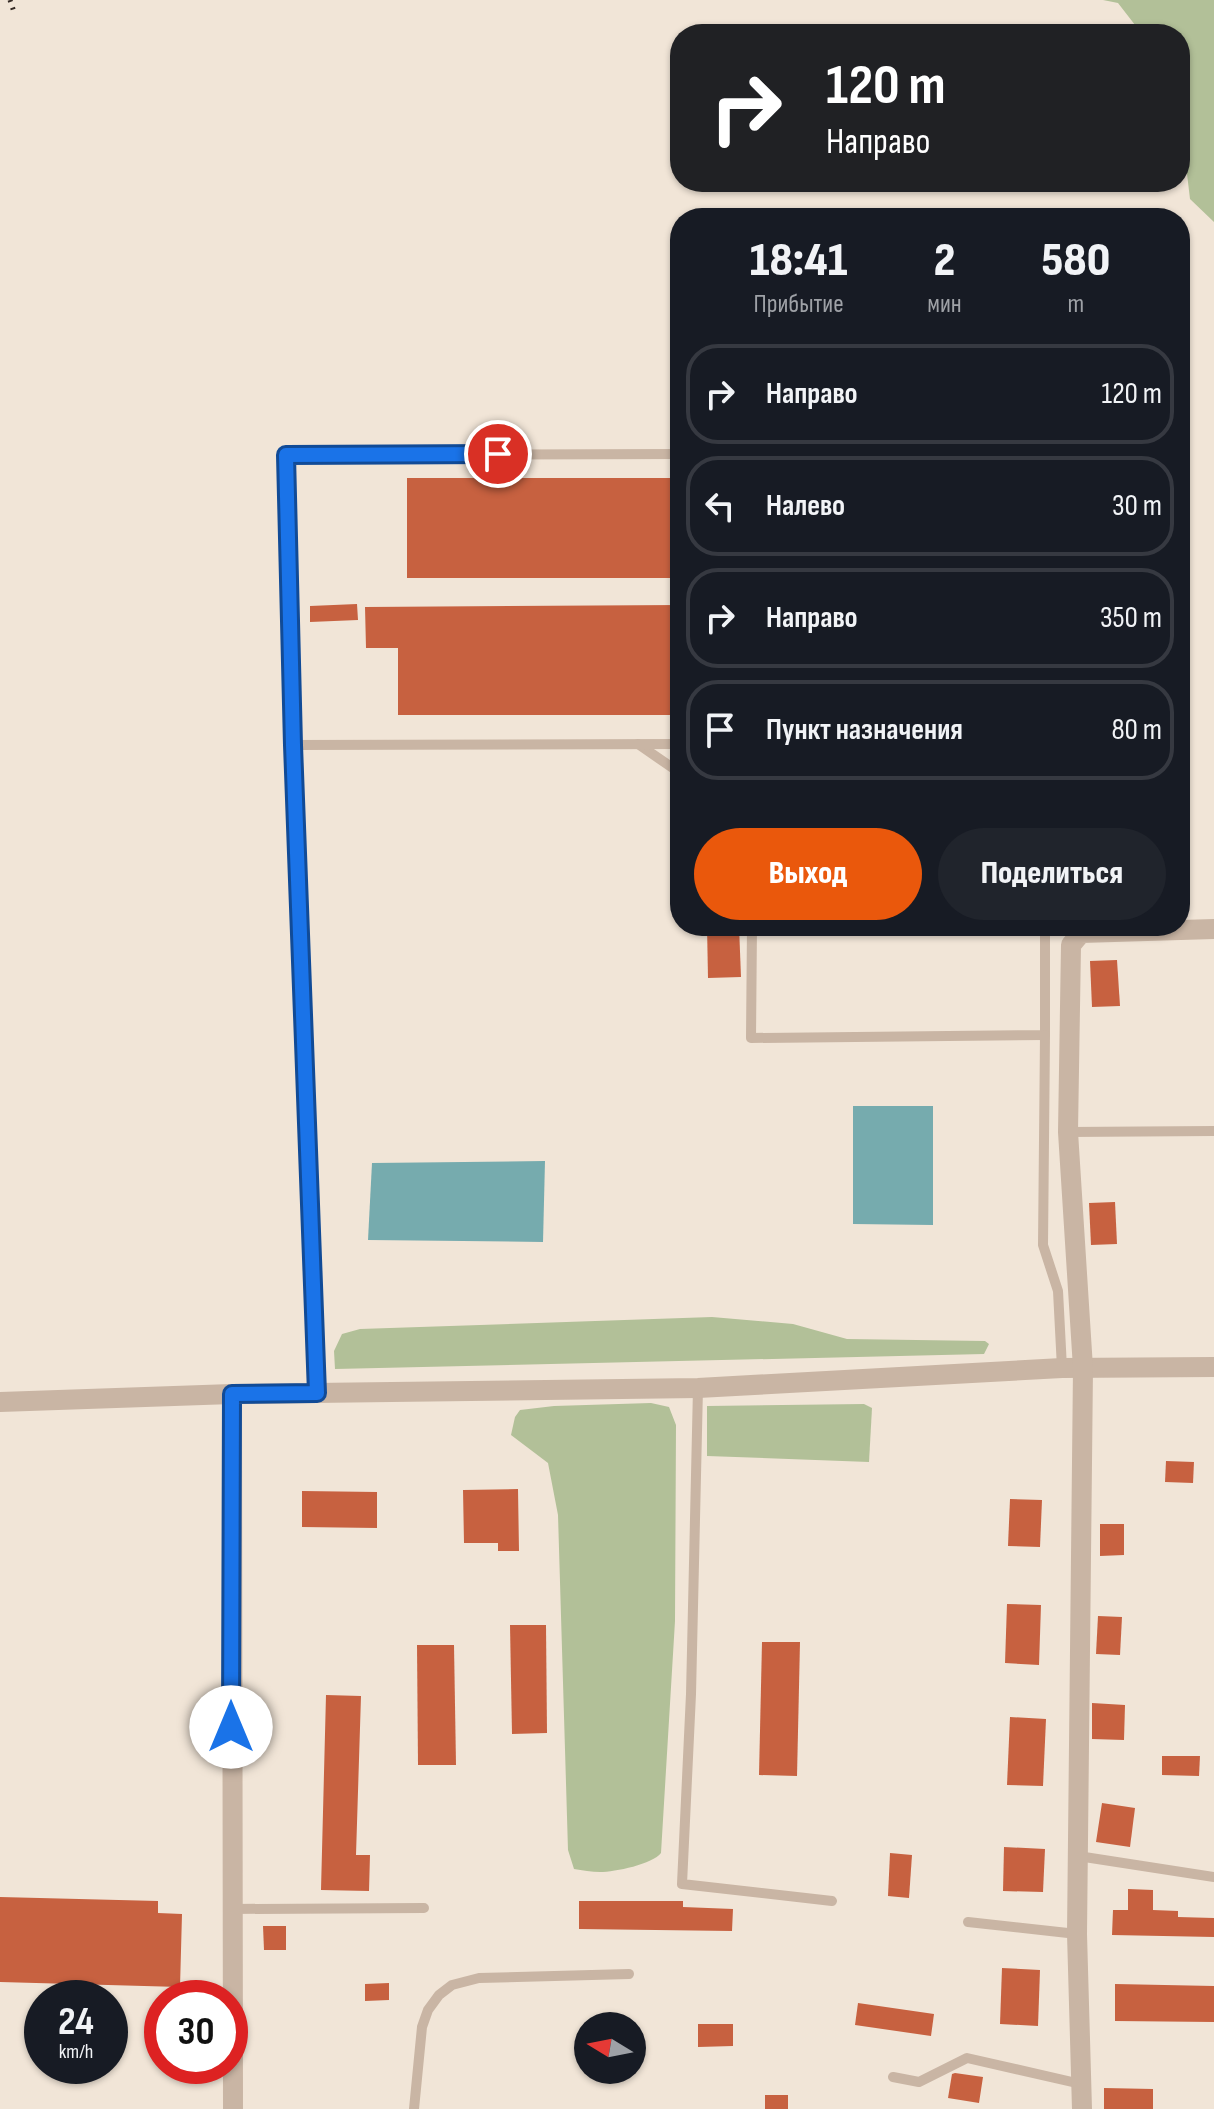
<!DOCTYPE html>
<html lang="ru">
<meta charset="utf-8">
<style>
body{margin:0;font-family:"Sofia Sans Condensed",sans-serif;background:#20242c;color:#f1f3f6;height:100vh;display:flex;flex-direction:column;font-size:30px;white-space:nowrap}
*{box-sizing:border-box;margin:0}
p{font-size:26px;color:#9ea1a6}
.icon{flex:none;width:44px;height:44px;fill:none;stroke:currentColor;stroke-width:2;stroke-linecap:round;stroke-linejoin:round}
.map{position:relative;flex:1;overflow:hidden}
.details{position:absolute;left:670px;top:208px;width:520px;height:728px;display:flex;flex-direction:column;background:#171b24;border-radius:32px;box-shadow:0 2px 6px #0004}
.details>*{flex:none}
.guide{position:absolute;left:670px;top:24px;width:520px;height:168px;border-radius:32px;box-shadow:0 2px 6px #0004;background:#202124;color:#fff;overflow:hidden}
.needle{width:52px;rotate:280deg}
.controls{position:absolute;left:574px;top:2012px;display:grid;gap:16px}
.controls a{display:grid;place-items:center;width:72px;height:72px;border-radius:50%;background:#171b24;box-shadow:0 2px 6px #0004;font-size:40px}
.speed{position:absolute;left:24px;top:1980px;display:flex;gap:16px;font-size:40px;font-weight:700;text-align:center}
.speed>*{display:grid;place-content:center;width:104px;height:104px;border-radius:50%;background:#171b24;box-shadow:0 2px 6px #0004;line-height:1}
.speed small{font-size:20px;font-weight:400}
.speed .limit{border:12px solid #d22;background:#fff;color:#111}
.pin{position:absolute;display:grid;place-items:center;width:68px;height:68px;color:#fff;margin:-34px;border:4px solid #fff;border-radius:50%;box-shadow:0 2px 8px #0007}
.me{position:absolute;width:88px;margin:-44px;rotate:0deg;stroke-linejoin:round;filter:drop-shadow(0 0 6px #0008)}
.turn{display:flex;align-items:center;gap:28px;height:168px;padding:0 24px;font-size:36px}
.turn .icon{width:104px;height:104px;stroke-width:2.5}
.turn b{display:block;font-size:56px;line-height:68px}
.eta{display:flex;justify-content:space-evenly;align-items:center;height:136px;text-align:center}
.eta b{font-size:48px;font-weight:800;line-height:56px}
.primary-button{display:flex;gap:16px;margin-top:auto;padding:16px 24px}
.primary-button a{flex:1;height:92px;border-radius:48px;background:#ea580c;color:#fff;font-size:32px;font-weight:800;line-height:92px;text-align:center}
.primary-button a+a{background:#20242c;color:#f1f3f6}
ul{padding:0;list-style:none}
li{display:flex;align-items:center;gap:24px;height:100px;margin:0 16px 12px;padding:0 8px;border:4px solid #363941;border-radius:32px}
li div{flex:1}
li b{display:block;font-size:30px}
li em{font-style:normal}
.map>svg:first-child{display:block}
.green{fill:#b2c098}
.water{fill:#76abae}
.building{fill:#c76140}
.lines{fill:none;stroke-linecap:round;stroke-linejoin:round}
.service{stroke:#c9b5a4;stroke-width:10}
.minor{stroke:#c9b5a4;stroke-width:20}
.rail{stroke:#342a25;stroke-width:5;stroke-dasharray:2 6;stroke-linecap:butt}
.route-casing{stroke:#114b97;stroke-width:20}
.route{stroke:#1a73e8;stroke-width:14}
</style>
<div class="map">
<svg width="1214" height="2109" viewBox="0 0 1214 2109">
<rect width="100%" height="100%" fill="#f1e5d7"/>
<g class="green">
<path d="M 1103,0 L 1214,0 L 1214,222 L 1190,199 L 1180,115 L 1180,34 L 1142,34 L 1118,3 Z"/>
<path d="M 712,1317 L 793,1324 L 847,1339 L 985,1341 L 989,1344 L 984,1354 L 335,1369 L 334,1351 L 342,1334 L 360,1329 Z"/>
<path d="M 651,1403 L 669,1407 L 676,1425 L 675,1621 L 661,1853 C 653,1864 615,1872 600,1872 C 592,1872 582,1870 574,1869 L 568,1850 L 558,1515 L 548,1463 L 511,1435 L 515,1417 L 520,1410 L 554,1406 Z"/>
<path d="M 864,1404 L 872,1408 L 869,1462 L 707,1456 L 707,1406 Z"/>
</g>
<g class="water">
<path d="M 853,1106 L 933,1106 L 933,1225 L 853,1224 Z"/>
<path d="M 545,1161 L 543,1242 L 368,1240 L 372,1163 Z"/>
</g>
<g class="building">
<rect x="407" y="478" width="273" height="100"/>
<path d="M 357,604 L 358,620 L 310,622 L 310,606 Z"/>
<path d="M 680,605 L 680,715 L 398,715 L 398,648 L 366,648 L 365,607 Z"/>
<path d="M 707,926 L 739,926 L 741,977 L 708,978 Z"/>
<path d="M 1117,960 L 1120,1006 L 1092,1007 L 1090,961 Z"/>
<path d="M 1115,1202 L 1117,1244 L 1091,1245 L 1089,1203 Z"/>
<path d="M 1166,1461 L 1194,1462 L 1193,1483 L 1165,1482 Z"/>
<path d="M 518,1489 L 519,1551 L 498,1551 L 498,1543 L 464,1543 L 463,1490 Z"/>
<path d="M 302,1491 L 377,1492 L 377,1528 L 302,1527 Z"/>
<path d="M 1010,1499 L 1042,1500 L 1040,1547 L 1008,1546 Z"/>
<path d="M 1100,1524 L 1124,1524 L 1124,1555 L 1100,1556 Z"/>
<path d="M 1007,1604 L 1041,1605 L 1039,1665 L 1005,1663 Z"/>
<path d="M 1098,1616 L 1122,1617 L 1120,1655 L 1096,1654 Z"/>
<path d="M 510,1625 L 546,1625 L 547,1733 L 512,1734 Z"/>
<path d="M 762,1642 L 800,1642 L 797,1776 L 759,1775 Z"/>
<path d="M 417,1645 L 454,1645 L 456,1765 L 418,1765 Z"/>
<path d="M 326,1695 L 361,1696 L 356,1855 L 370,1855 L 369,1891 L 321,1890 Z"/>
<path d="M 1092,1703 L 1125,1705 L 1124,1740 L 1092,1739 Z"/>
<path d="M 1010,1717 L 1046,1719 L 1043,1786 L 1007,1785 Z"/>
<path d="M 1162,1756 L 1200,1756 L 1199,1776 L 1162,1775 Z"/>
<path d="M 1102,1803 L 1135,1808 L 1130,1847 L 1096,1842 Z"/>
<path d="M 1004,1847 L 1045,1849 L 1043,1892 L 1003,1891 Z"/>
<path d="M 890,1853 L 912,1855 L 909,1898 L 888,1896 Z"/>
<path d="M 1128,1889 L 1153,1890 L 1153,1910 L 1178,1911 L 1178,1917 L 1214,1918 L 1214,1937 L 1112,1935 L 1113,1910 L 1128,1910 Z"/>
<path d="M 0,1897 L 158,1901 L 158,1913 L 182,1914 L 180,1987 L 0,1982 Z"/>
<path d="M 579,1901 L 683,1901 L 683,1907 L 733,1909 L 732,1931 L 579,1929 Z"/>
<path d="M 263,1926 L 286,1926 L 286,1950 L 264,1950 Z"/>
<path d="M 1002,1968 L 1040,1970 L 1038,2026 L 1000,2024 Z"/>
<path d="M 389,1983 L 389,2000 L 365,2001 L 365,1984 Z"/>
<path d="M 1115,1984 L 1214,1986 L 1214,2022 L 1115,2021 Z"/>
<path d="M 858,2003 L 934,2014 L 931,2036 L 855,2025 Z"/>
<path d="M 698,2024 L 733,2024 L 733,2046 L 698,2047 Z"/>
<path d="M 955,2073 L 983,2077 L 979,2103 L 948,2098 L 952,2074 Z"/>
<path d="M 1104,2088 L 1153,2089 L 1153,2109 L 1104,2109 Z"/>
<rect x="765" y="2095" width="23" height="14"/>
</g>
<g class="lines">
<g class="service">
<path d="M 638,744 L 680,773"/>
<path d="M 293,745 L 680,744"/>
<path d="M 752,926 L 751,1038 L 1045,1035 L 1045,926"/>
<path d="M 1045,1035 L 1043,1245 L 1058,1291 L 1062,1368"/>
<path d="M 1068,1132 L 1214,1131"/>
<path d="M 698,1388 L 691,1694 L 682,1884 L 832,1901"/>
<path d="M 317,1393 L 293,745 L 286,455 L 680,454"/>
<path d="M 1078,1856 L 1214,1877"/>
<path d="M 231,1909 L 424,1908"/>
<path d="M 968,1922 L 1077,1934"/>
<path d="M 893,2077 L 919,2082 L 967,2058 L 1081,2084"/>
<path d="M 414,2109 L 422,2027 L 428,2010 L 439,1995 L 452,1985 L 479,1978 L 629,1974"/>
</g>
<g class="minor">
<path d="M 232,1394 L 233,2109"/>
<path d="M 0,1402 L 232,1394 L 698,1388 L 1062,1368 L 1214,1367"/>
<path d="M 1082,2109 L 1077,1934 L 1083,1368 L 1068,1132 L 1071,945 L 1081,933 L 1214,929"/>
</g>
<path class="rail" d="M 10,0 L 15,15"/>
</g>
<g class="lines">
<g class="route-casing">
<path id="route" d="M 231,1727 L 232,1394 L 317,1393 L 293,745 L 286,455 L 498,454"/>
</g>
<use href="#route" class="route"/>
</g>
</svg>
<div class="controls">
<a><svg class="needle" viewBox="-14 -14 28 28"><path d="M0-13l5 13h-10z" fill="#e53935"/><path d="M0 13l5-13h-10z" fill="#9ea1a6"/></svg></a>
</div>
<div class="speed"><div>24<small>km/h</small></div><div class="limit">30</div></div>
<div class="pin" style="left:498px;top:454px;background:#d93025"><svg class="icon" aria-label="arrive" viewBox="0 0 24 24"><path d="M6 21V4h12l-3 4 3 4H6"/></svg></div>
<svg class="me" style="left:231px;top:1727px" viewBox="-20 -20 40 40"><circle r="19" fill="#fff"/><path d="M0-13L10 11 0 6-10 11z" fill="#1a73e8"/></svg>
<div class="guide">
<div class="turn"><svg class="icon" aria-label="right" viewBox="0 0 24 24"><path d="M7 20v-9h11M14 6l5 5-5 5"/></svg><div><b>120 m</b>Направо</div></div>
</div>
<section class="details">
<div class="eta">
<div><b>18:41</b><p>Прибытие</p></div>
<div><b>2</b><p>мин</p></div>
<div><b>580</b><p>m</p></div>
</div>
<ul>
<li><svg class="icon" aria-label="right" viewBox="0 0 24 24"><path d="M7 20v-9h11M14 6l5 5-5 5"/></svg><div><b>Направо</b></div><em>120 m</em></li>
<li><svg class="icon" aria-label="left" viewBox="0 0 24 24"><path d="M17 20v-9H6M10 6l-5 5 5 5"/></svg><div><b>Налево</b></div><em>30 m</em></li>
<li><svg class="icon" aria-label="right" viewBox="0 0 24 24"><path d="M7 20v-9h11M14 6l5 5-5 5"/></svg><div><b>Направо</b></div><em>350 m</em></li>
<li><svg class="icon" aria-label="arrive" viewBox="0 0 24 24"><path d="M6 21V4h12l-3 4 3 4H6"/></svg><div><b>Пункт назначения</b></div><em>80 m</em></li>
</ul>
<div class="primary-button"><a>Выход</a><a>Поделиться</a></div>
</section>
</div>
